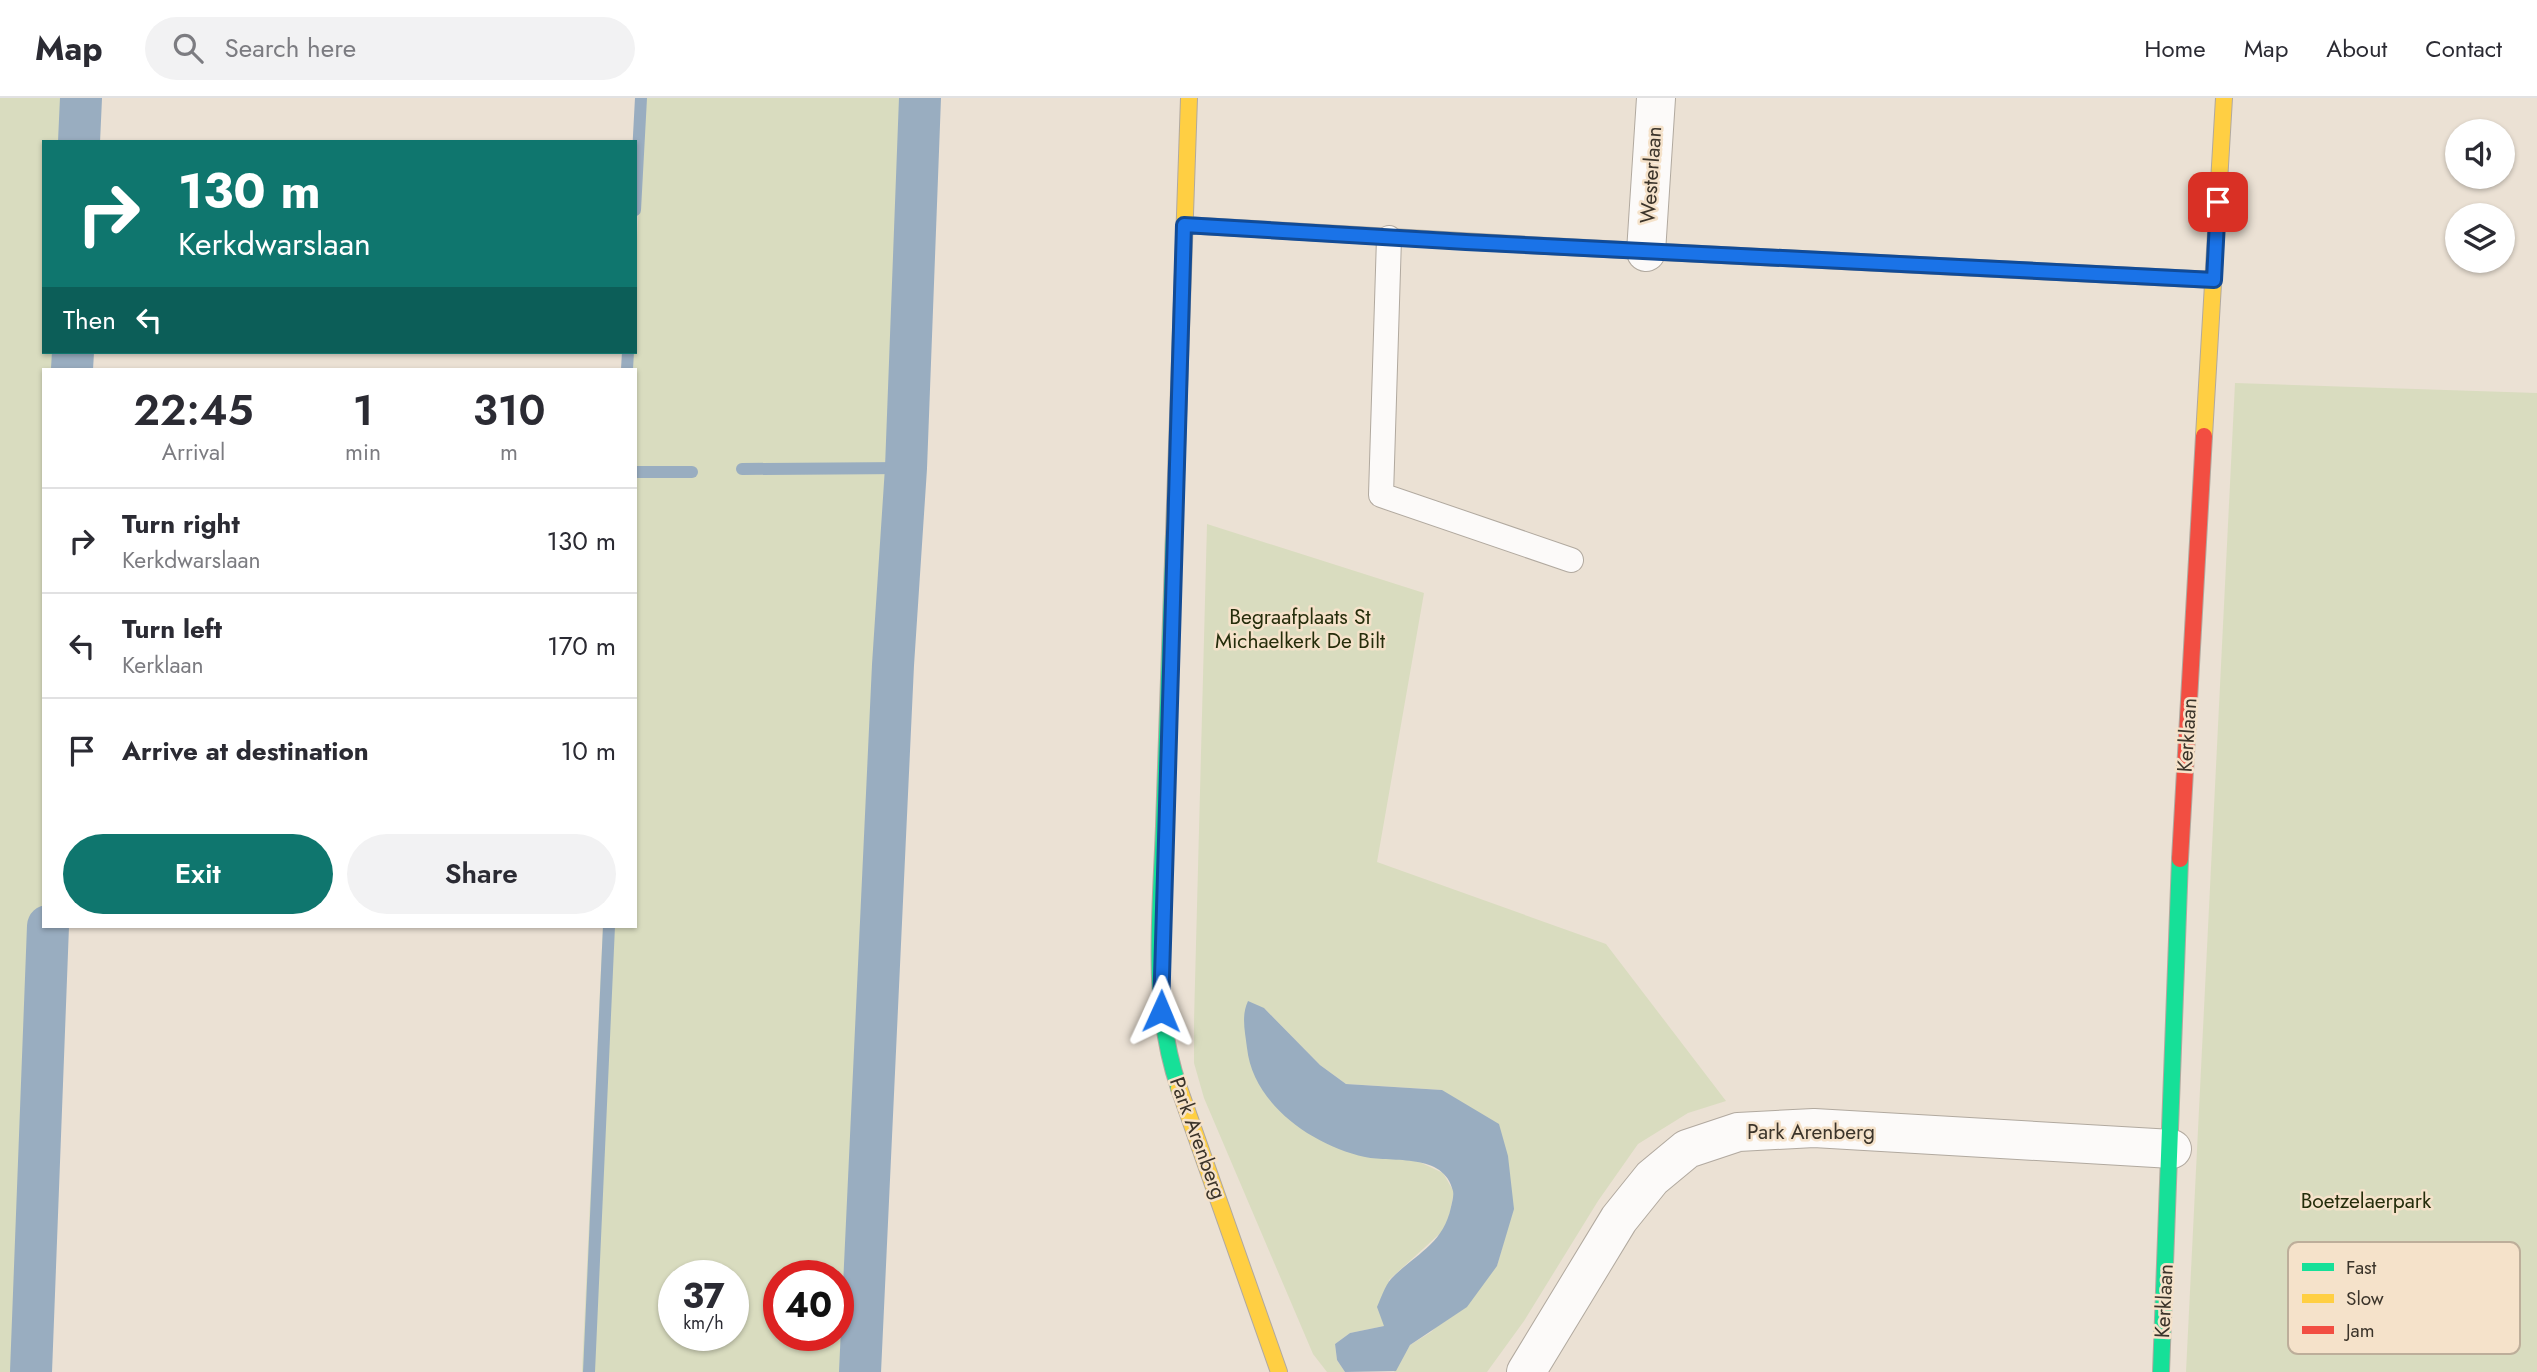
<!DOCTYPE html>
<style>
body{margin:0;font-family:Jost,sans-serif;background:#f2f2f3;color:#2b2b33;height:100vh;display:flex;flex-direction:column;font-size:26px;white-space:nowrap}
*{box-sizing:border-box;margin:0}
p{font-size:23px;color:#7c7c81}
.icon{flex:none;width:38px;height:38px;fill:none;stroke:currentColor;stroke-width:2;stroke-linecap:round;stroke-linejoin:round}
.map{position:relative;flex:1;overflow:hidden}
.side{position:absolute;left:42px;top:270px;width:595px;height:560px;display:flex;flex-direction:column;background:#fff;border-radius:0px;box-shadow:0 2px 5px #0004}
.side>*{flex:none}
.banner{position:absolute;left:42px;top:42px;width:595px;height:214px;border-radius:0px;box-shadow:0 2px 5px #0004;background:#0f766e;color:#fff;overflow:hidden}
.buttons{position:absolute;left:2445px;top:21px;display:grid;gap:14px}
.buttons a{display:grid;place-items:center;width:70px;height:70px;border-radius:50%;background:#fff;box-shadow:0 2px 5px #0004;font-size:35px}
.speed{position:absolute;left:658px;top:1162px;display:flex;gap:14px;font-size:35px;font-weight:700;text-align:center}
.speed>*{display:grid;place-content:center;width:91px;height:91px;border-radius:50%;background:#fff;box-shadow:0 2px 5px #0004;line-height:1}
.speed small{font-size:18px;font-weight:400}
.speed .limit{border:10px solid #d22;background:#fff;color:#111}
.pin{position:absolute;display:grid;place-items:center;width:60px;height:60px;color:#fff;margin:-30px;border-radius:14px;box-shadow:0 4px 10px #0006}
.me{position:absolute;width:77px;margin:-38px;rotate:1deg;stroke-linejoin:round;filter:drop-shadow(0 0 5px #0008)}
.turn{display:flex;align-items:center;gap:24px;height:147px;padding:0 21px;font-size:32px}
.turn .icon{width:91px;height:91px;stroke-width:2.5}
.turn b{display:block;font-size:49px;line-height:60px}
.then{display:flex;align-items:center;height:66px;padding:0 21px;background:#0003;gap:14px;font-size:26px}
.eta{display:flex;justify-content:space-evenly;align-items:center;height:119px;text-align:center}
.eta b{font-size:42px;font-weight:600;line-height:49px}
.cta{display:flex;gap:14px;margin-top:auto;padding:14px 21px}
.cta a{flex:1;height:80px;border-radius:42px;background:#0f766e;color:#fff;font-size:28px;font-weight:600;line-height:80px;text-align:center}
.cta a+a{background:#f2f2f3;color:#2b2b33}
ul{padding:0;list-style:none}
li{display:flex;align-items:center;gap:21px;height:105px;padding:0 21px;border-top:2px solid #e1e1e2}
li div{flex:1}
li b{display:block;font-size:26px}
li em{font-style:normal}
header{display:flex;align-items:center;gap:42px;box-sizing:border-box;height:98px;padding:0 35px;background:#fff;border-bottom:2px solid #e1e1e2}
header strong{font-size:33px}
nav{display:flex;gap:38px;margin-inline-start:auto;font-size:24px}
.search{width:490px;height:63px;background:#f2f2f3;display:flex;align-items:center;gap:18px;box-sizing:border-box;padding:0 24px;border-radius:38px;color:#7c7c81;font-size:26px}
.map>svg:first-child{display:block}
.green{fill:#d9dcbf;fill-rule:evenodd}
.water{fill:#99adc0}
.lines{fill:none;stroke-linecap:round;stroke-linejoin:round}
.stream{stroke:#99adc0;stroke-width:12}
.canal{stroke:#99adc0;stroke-width:42}
.lane-casing{stroke:#b1a99f;stroke-width:26}
.street-casing{stroke:#b1a99f;stroke-width:40}
.fast-casing{stroke:#b1a99f;stroke-width:18}
.slow-casing{stroke:#b1a99f;stroke-width:18}
.jam-casing{stroke:#b1a99f;stroke-width:18}
.lane{stroke:#fcfaf9;stroke-width:24}
.street{stroke:#fcfaf9;stroke-width:38}
.fast{stroke:#16e098;stroke-width:16}
.slow{stroke:#ffcf43;stroke-width:16}
.jam{stroke:#f24e42;stroke-width:16}
.route-casing{stroke:#114b97;stroke-width:18}
.route{stroke:#1a73e8;stroke-width:12}
.labels{text-anchor:middle;dominant-baseline:central;stroke-width:5;stroke-linejoin:round;paint-order:stroke}
.street-label{font-size:21px;fill:#3b342a;stroke:#f5e2ca}
.park-label{font-size:21px;fill:#252d0b;stroke:#f5e2ca}
.key{fill:#f5e2ca;stroke:#bdae9a;stroke-width:2}
.key-label{font-size:19px;fill:#3b342a}
</style>
<header>
<strong>Map</strong>
<div class="search"><svg class="icon" aria-label="search" viewBox="0 0 24 24"><circle cx="10" cy="10" r="6"/><path d="M15 15l6 6"/></svg>Search here</div>
<nav><a>Home</a><a>Map</a><a>About</a><a>Contact</a></nav>
</header>
<div class="map">
<svg width="2537" height="1274" viewBox="0 0 2537 1274">
<rect width="100%" height="100%" fill="#ebe1d4"/>
<g class="green">
<path d="M 0,0 L 84,0 L 82,44 L 44,44 L 44,254 L 74,254 L 74,271 L 44,271 L 44,828 L 51,828 L 31,1274 L 0,1274 Z"/>
<path d="M 645,0 L 926,0 L 876,1274 L 582,1274 L 603,828 L 635,828 L 635,271 L 630,271 L 631,254 L 635,254 L 635,178 ZM 674,1178 L 733,1178 L 733,1237 L 674,1237 ZM 779,1178 L 838,1178 L 838,1237 L 779,1237 Z"/>
<path d="M 2235,285 L 2537,295 L 2537,1274 L 2186,1274 Z"/>
<path d="M 1207,426 L 1424,495 L 1377,764 L 1606,846 L 1726,1003 L 1688,1015 L 1638,1046 L 1598,1103 L 1524,1223 L 1487,1274 L 1394,1274 L 1410,1247 L 1431,1234 L 1497,1168 L 1504,1143 L 1442,992 L 1346,986 L 1320,967 L 1264,910 L 1367,1059 L 1413,1061 L 1443,1075 L 1454,1094 L 1447,1129 L 1389,1182 L 1384,1228 L 1350,1235 L 1335,1246 L 1337,1262 L 1345,1274 L 1327,1274 L 1313,1256 L 1204,1000 L 1194,965 L 1194,923 Z"/>
</g>
<path class="water" d="M 1248,903 L 1264,910 L 1320,967 L 1346,986 L 1442,992 L 1499,1026 L 1508,1058 L 1514,1111 L 1497,1168 L 1467,1209 L 1410,1247 L 1396,1273 L 1345,1274 L 1337,1262 L 1335,1246 L 1350,1235 L 1384,1228 L 1377,1209 C 1381,1200 1385,1188 1391,1181 C 1416,1155 1443,1147 1451,1109 C 1452,1104 1454,1098 1453,1093 C 1444,1054 1393,1065 1365,1059 C 1312,1047 1253,1006 1247,950 C 1245,933 1241,918 1248,903 Z"/>
<g class="lines">
<g class="stream">
<path d="M 635,112 L 641,0"/>
<path d="M 627,271 L 628,254"/>
<path d="M 742,371 L 906,370"/>
<path d="M 635,374 L 692,374"/>
<path d="M 589,1274 L 609,828"/>
</g>
<g class="canal">
<path d="M 79,44 L 81,0"/>
<path d="M 72,271 L 73,254"/>
<path d="M 31,1274 L 48,828"/>
<path d="M 860,1274 L 893,567 L 906,370 L 920,0"/>
</g>
<g class="lane-casing">
<path id="lane" d="M 1389,140 L 1381,397 L 1571,462"/>
</g>
<g class="street-casing">
<g id="street">
<path d="M 1646,154 L 1656,0"/>
<path d="M 1526,1274 L 1619,1121 L 1652,1080 L 1687,1051 L 1738,1034 L 1814,1030 L 2172,1051"/>
</g>
</g>
<g class="fast-casing">
<g id="fast">
<path d="M 1547,148 L 1997,171"/>
<path d="M 1174,436 C 1170,533 1167,630 1164,728 C 1161,815 1150,907 1179,990"/>
<path d="M 2161,1274 L 2180,761"/>
</g>
</g>
<g class="slow-casing">
<g id="slow">
<path d="M 1184,127 L 1547,148"/>
<path d="M 1997,171 L 2214,182"/>
<path d="M 2204,338 L 2224,0"/>
<path d="M 1174,436 L 1189,0"/>
<path d="M 1179,990 L 1279,1274"/>
</g>
</g>
<g class="jam-casing">
<path id="jam" d="M 2180,761 L 2204,338"/>
</g>
<use href="#lane" class="lane"/>
<use href="#street" class="street"/>
<use href="#fast" class="fast"/>
<use href="#slow" class="slow"/>
<use href="#jam" class="jam"/>
</g>
<g class="lines">
<g class="route-casing">
<path id="route" d="M 1161,913 L 1184,127 L 1466,144 L 2214,182 L 2218,104"/>
</g>
<use href="#route" class="route"/>
</g>
<g class="labels">
<g class="street-label">
<text transform="translate(1651 77) rotate(-86)">Westerlaan</text>
<text transform="translate(2187 637) rotate(-86)">Kerklaan</text>
<text x="1811" y="1034">Park Arenberg</text>
<text transform="translate(1198 1040) rotate(70)">Park Arenberg</text>
<text transform="translate(2164 1203) rotate(-87)">Kerklaan</text>
</g>
<g class="park-label">
<text x="1300" y="519">Begraafplaats St<tspan x="1300" dy="24">Michaelkerk De Bilt</tspan></text>
<text x="2366" y="1103">Boetzelaerpark</text>
</g>
</g>
<rect x="2288" y="1144" width="232" height="112" rx="10" class="key"/>
<rect x="2302" y="1165" width="32" height="8" fill="#16e098"/>
<rect x="2302" y="1196" width="32" height="9" fill="#ffcf43"/>
<rect x="2302" y="1228" width="32" height="8" fill="#f24e42"/>
<g class="key-label">
<text x="2346" y="1176">Fast</text>
<text x="2346" y="1207">Slow</text>
<text x="2346" y="1239">Jam</text>
</g>
</svg>
<div class="buttons">
<a><svg class="icon" aria-label="sound" viewBox="0 0 24 24"><path d="M4 9h4l5-4v14l-5-4H4zM17 9q2 3 0 6"/></svg></a>
<a><svg class="icon" aria-label="layers" viewBox="0 0 24 24"><path d="M12 4l9 5-9 5-9-5zM3 14l9 5 9-5"/></svg></a>
</div>
<div class="speed"><div>37<small>km/h</small></div><div class="limit">40</div></div>
<div class="pin" style="left:2218px;top:104px;background:#d93025"><svg class="icon" aria-label="arrive" viewBox="0 0 24 24"><path d="M6 21V4h12l-3 4 3 4H6"/></svg></div>
<svg class="me" style="left:1161px;top:913px" viewBox="-20 -20 40 40"><path d="M0-17L14 15 0 8-14 15z" fill="#1a73e8" stroke="#fff" stroke-width="4"/></svg>
<div class="banner">
<div class="turn"><svg class="icon" aria-label="right" viewBox="0 0 24 24"><path d="M7 20v-9h11M14 6l5 5-5 5"/></svg><div><b>130 m</b>Kerkdwarslaan</div></div>
<div class="then">Then<svg class="icon" aria-label="left" viewBox="0 0 24 24"><path d="M17 20v-9H6M10 6l-5 5 5 5"/></svg></div>
</div>
<section class="side">
<div class="eta">
<div><b>22:45</b><p>Arrival</p></div>
<div><b>1</b><p>min</p></div>
<div><b>310</b><p>m</p></div>
</div>
<ul>
<li><svg class="icon" aria-label="right" viewBox="0 0 24 24"><path d="M7 20v-9h11M14 6l5 5-5 5"/></svg><div><b>Turn right</b><p>Kerkdwarslaan</p></div><em>130 m</em></li>
<li><svg class="icon" aria-label="left" viewBox="0 0 24 24"><path d="M17 20v-9H6M10 6l-5 5 5 5"/></svg><div><b>Turn left</b><p>Kerklaan</p></div><em>170 m</em></li>
<li><svg class="icon" aria-label="arrive" viewBox="0 0 24 24"><path d="M6 21V4h12l-3 4 3 4H6"/></svg><div><b>Arrive at destination</b></div><em>10 m</em></li>
</ul>
<div class="cta"><a>Exit</a><a>Share</a></div>
</section>
</div>
